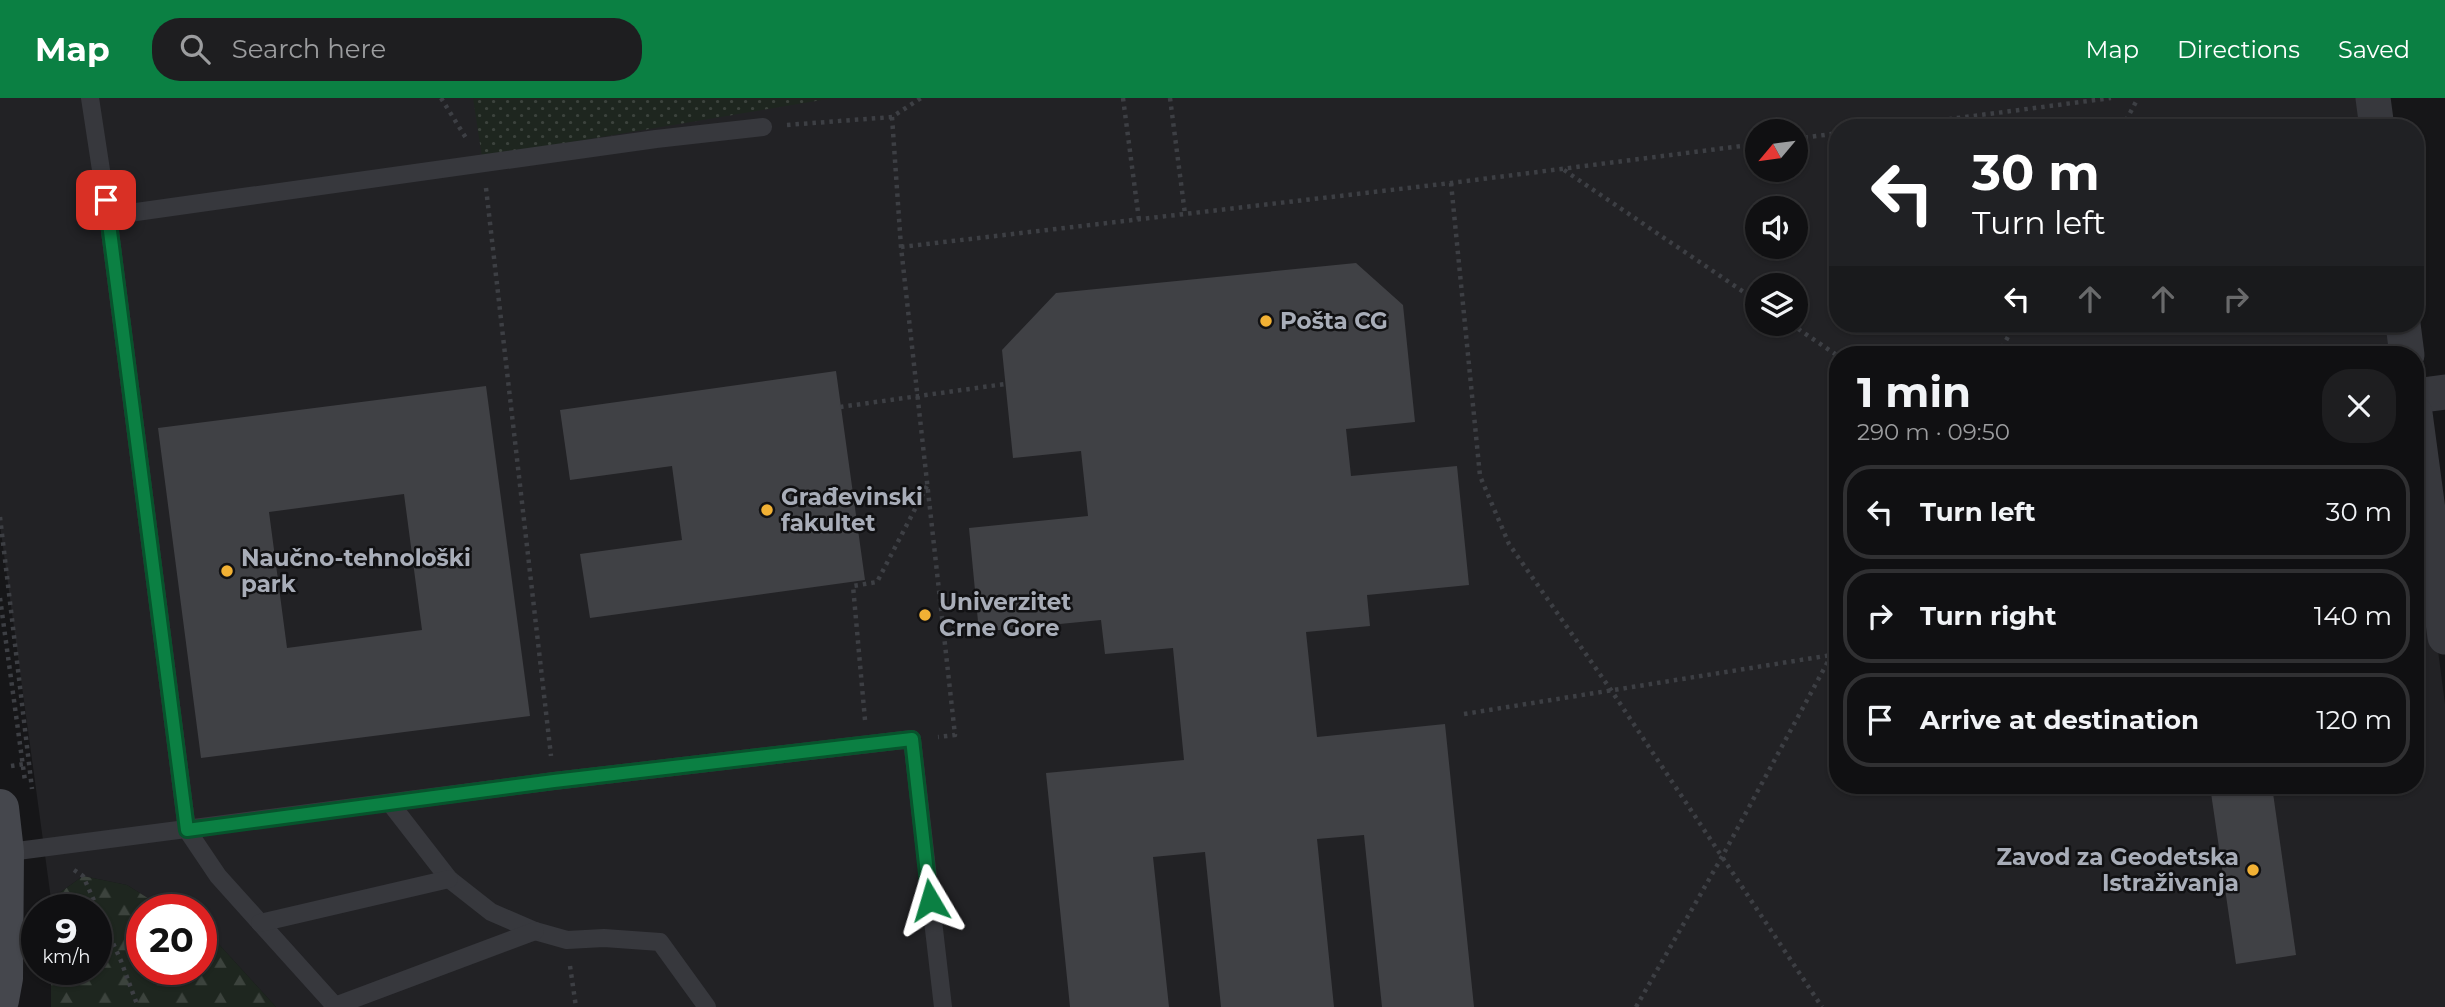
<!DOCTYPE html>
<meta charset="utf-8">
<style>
body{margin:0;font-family:Montserrat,sans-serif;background:#1e1e20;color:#f1f3f6;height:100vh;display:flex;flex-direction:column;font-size:26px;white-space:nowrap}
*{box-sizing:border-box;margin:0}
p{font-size:23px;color:#9c9d9f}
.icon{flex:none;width:38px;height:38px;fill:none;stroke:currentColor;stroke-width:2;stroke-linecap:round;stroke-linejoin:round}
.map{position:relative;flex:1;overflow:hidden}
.side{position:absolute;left:1829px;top:248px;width:595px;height:448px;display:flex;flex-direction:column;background:#101012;border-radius:28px;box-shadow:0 2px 5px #0004,0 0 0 2px #303032}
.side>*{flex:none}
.top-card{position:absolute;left:1829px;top:21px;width:595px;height:214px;border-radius:28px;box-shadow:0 2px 5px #0004,0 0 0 2px #303032;background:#202124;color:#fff;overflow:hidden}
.needle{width:46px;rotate:241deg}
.tools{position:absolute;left:1745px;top:21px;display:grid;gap:14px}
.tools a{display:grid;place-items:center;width:63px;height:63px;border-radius:50%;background:#101012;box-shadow:0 2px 5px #0004,0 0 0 2px #303032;font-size:35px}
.speed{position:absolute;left:21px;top:796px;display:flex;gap:14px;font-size:35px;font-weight:700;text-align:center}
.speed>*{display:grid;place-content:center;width:91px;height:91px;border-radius:50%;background:#101012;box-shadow:0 2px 5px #0004,0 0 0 2px #303032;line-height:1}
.speed small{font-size:18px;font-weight:400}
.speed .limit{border:10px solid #d22;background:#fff;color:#111}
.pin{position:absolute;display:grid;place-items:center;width:60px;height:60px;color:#fff;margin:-30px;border-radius:14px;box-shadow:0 4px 10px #0006}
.me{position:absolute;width:77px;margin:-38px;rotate:353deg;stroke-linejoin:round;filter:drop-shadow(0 0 5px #0008)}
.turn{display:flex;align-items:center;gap:24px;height:147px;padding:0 28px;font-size:32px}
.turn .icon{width:91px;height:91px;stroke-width:2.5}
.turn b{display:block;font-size:49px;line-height:60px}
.lanes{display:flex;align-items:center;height:66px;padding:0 28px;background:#0003;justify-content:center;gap:35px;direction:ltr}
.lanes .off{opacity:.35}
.round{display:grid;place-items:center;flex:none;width:74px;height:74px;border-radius:28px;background:#1e1e20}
.head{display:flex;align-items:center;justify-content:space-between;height:119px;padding:0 28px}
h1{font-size:42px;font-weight:700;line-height:52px}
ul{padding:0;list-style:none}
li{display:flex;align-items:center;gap:21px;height:94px;margin:0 14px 10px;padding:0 14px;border:4px solid #303032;border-radius:28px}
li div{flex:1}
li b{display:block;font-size:26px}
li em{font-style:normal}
header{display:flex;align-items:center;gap:42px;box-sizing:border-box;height:98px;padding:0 35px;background:#0b8043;color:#fff}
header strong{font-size:33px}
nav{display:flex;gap:38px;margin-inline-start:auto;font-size:24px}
.search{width:490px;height:63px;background:#1e1e20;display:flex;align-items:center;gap:18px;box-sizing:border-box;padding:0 24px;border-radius:28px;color:#9c9d9f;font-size:26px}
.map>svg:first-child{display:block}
.built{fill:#222225;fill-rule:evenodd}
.green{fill:url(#green-dots)}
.forest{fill:url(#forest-firs)}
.building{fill:#404145;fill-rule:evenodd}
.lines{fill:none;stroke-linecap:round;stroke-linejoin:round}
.path{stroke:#3d3f44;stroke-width:4.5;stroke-dasharray:3.5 5;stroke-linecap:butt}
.service{stroke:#37383d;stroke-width:18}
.minor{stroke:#37383d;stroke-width:35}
.secondary{stroke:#45474d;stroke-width:38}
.path-bridge{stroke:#3d3f44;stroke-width:4.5;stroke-dasharray:3.5 5;stroke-linecap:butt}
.route-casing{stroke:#07532c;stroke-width:18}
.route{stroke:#0b8043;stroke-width:12}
.poi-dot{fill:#f2b134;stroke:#111113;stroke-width:2.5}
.labels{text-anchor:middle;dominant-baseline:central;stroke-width:5;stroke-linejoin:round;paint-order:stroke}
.poi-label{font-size:23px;font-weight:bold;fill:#a8adb8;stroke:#111113;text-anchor:start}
</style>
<header>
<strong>Map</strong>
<div class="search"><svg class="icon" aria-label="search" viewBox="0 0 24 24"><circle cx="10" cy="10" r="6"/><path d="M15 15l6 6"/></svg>Search here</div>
<nav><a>Map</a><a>Directions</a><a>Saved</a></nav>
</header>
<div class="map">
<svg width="2445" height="909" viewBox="0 0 2445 909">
<defs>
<pattern id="green-dots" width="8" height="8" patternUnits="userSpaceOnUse" patternTransform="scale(1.75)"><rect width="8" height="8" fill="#1e261f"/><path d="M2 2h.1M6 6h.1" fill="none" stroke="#3c433d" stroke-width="1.8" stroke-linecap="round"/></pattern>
<pattern id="forest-firs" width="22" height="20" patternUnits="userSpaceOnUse" patternTransform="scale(1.75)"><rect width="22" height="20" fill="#1e261f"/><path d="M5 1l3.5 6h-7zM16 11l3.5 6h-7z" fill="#3c433d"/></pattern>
</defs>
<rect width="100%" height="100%" fill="#161618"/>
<path class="built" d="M 0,0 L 2366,0 L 2370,30 L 1838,30 L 1838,226 L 2396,226 L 2400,257 L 1838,257 L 1838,688 L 2415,688 L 2415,376 L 2445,606 L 2445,909 L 276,909 L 214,841 L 201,833 L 201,812 L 167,812 L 127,787 L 83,778 L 51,801 L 0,427 ZM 1757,33 L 1796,33 L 1796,72 L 1757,72 ZM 1757,110 L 1796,110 L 1796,149 L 1757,149 ZM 1757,187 L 1796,187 L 1796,226 L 1757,226 Z"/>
<path class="green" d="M 473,0 L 834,0 L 482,59 Z"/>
<path class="forest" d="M 83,778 L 127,787 L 167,812 L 142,812 L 142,872 L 201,872 L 201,833 L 214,841 L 276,909 L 51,909 L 51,872 L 96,872 L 96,812 L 51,812 L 51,801 Z"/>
<g class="building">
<path d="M 1356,165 L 1403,207 L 1415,324 L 1346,331 L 1351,378 L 1457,368 L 1469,487 L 1367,497 L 1370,528 L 1306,534 L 1317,639 L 1445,626 L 1474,909 L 1382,909 L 1364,737 L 1317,741 L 1334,909 L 1221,909 L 1205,754 L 1153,759 L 1169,909 L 1070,909 L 1046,675 L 1184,662 L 1173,550 L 1105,556 L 1101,522 L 979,534 L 969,430 L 1088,418 L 1081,353 L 1013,360 L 1002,252 L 1056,195 Z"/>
<path d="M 836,273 L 865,482 L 590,520 L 580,456 L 682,442 L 672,368 L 570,382 L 560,312 Z"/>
<path d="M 486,288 L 530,618 L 201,660 L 158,330 ZM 404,396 L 422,532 L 287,550 L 269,414 Z"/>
<path d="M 2210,688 L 2272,688 L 2296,857 L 2236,866 Z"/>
</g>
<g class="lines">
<g class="path">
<path d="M 441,0 L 466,40"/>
<path d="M 1123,0 L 1139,122"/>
<path d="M 1170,0 L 1185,116"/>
<path d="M 892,19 L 901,149 L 955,637 L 938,639"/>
<path d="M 787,27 L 892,19 L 921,0"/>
<path d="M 1881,30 L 2111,0"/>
<path d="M 2122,30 L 2138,0"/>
<path d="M 1796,41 L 1838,35"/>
<path d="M 1564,72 L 1757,203"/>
<path d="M 1451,85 L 1480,378 L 1509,446 L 1611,592 L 1822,909"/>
<path d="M 486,90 L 551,658"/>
<path d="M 901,149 L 1451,85 L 1757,46"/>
<path d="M 1791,226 L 1838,258"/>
<path d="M 1998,257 L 2015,226"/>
<path d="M 0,419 L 32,691"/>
<path d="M 0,500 L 25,683"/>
<path d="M 1464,616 L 1838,556"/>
<path d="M 865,622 L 853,488 L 877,484 L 927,388"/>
<path d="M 11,668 L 24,666"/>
<path d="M 74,772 L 83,778 L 121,863 L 138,909"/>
<path d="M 570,868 L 576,909"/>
<path d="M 1636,909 L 1723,757 L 1838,545"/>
</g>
<g class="service">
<path d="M 90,0 L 108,118 L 656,41 L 763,29"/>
<path d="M 108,118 L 187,732 L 218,778 L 336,909"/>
<path d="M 390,705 L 449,781 L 491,814 L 535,833 L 567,842 L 604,840 L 660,844 L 707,909"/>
<path d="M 2,755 L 554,683 L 912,641 L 943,909"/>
<path d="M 260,825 L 449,781"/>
<path d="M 335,908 L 535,833"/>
</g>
<g class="minor">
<path d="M 2373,0 L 2377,30"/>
<path d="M 2403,226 L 2407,257"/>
<path d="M 2415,298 L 2445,294"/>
<path d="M 2415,315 L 2445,539"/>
</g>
<path class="secondary" d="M 0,710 L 5,754 L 4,880 L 0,902"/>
<path class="path-bridge" d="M 840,309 L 1005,286"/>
</g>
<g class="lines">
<g class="route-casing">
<path id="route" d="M 106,102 L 187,732 L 554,683 L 912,641 L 930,802"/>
</g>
<use href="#route" class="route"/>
</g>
<g class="poi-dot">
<circle cx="1266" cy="223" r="7"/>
<circle cx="767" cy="412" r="7"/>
<circle cx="227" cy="473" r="7"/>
<circle cx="925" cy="517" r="7"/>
<circle cx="2253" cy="772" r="7"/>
</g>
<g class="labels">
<g class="poi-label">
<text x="1280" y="223">Pošta CG</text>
<text x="781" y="399">Građevinski<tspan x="781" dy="26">fakultet</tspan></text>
<text x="241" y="460">Naučno-tehnološki<tspan x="241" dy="26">park</tspan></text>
<text x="939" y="504">Univerzitet<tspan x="939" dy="26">Crne Gore</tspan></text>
<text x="2239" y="759" text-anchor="end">Zavod za Geodetska<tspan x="2239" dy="26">Istraživanja</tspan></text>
</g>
</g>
</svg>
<div class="tools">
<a><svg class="needle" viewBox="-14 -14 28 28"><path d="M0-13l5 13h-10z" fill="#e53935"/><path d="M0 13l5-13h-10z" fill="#9c9d9f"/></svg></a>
<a><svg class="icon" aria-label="sound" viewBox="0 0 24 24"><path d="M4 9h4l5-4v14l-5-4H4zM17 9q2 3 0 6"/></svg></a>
<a><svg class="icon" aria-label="layers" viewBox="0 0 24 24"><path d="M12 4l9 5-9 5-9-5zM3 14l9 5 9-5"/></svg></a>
</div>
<div class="speed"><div>9<small>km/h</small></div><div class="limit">20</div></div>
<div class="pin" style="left:106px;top:102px;background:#d93025"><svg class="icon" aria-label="arrive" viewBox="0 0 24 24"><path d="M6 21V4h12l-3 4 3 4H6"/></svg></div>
<svg class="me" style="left:930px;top:802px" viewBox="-20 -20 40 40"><path d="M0-17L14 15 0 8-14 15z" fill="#0b8043" stroke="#fff" stroke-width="4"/></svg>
<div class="top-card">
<div class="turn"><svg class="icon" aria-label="left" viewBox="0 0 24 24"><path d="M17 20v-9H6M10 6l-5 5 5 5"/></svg><div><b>30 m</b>Turn left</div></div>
<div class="lanes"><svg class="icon" aria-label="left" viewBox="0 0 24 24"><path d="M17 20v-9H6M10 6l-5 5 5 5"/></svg><svg class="icon off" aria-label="ahead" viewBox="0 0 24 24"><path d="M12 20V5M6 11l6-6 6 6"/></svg><svg class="icon off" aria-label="ahead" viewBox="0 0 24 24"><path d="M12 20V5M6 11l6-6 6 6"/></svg><svg class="icon off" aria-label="right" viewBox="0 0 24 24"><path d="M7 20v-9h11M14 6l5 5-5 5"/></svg></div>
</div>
<section class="side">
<div class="head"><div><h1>1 min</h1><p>290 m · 09:50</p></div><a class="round"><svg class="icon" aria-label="close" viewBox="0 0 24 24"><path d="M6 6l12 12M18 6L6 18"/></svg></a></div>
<ul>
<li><svg class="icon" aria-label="left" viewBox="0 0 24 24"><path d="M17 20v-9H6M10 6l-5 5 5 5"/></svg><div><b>Turn left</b></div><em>30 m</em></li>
<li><svg class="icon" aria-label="right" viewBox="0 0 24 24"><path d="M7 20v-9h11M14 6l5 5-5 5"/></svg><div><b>Turn right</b></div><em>140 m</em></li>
<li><svg class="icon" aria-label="arrive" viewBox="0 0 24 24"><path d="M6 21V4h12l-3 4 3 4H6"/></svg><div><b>Arrive at destination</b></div><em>120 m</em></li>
</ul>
</section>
</div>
